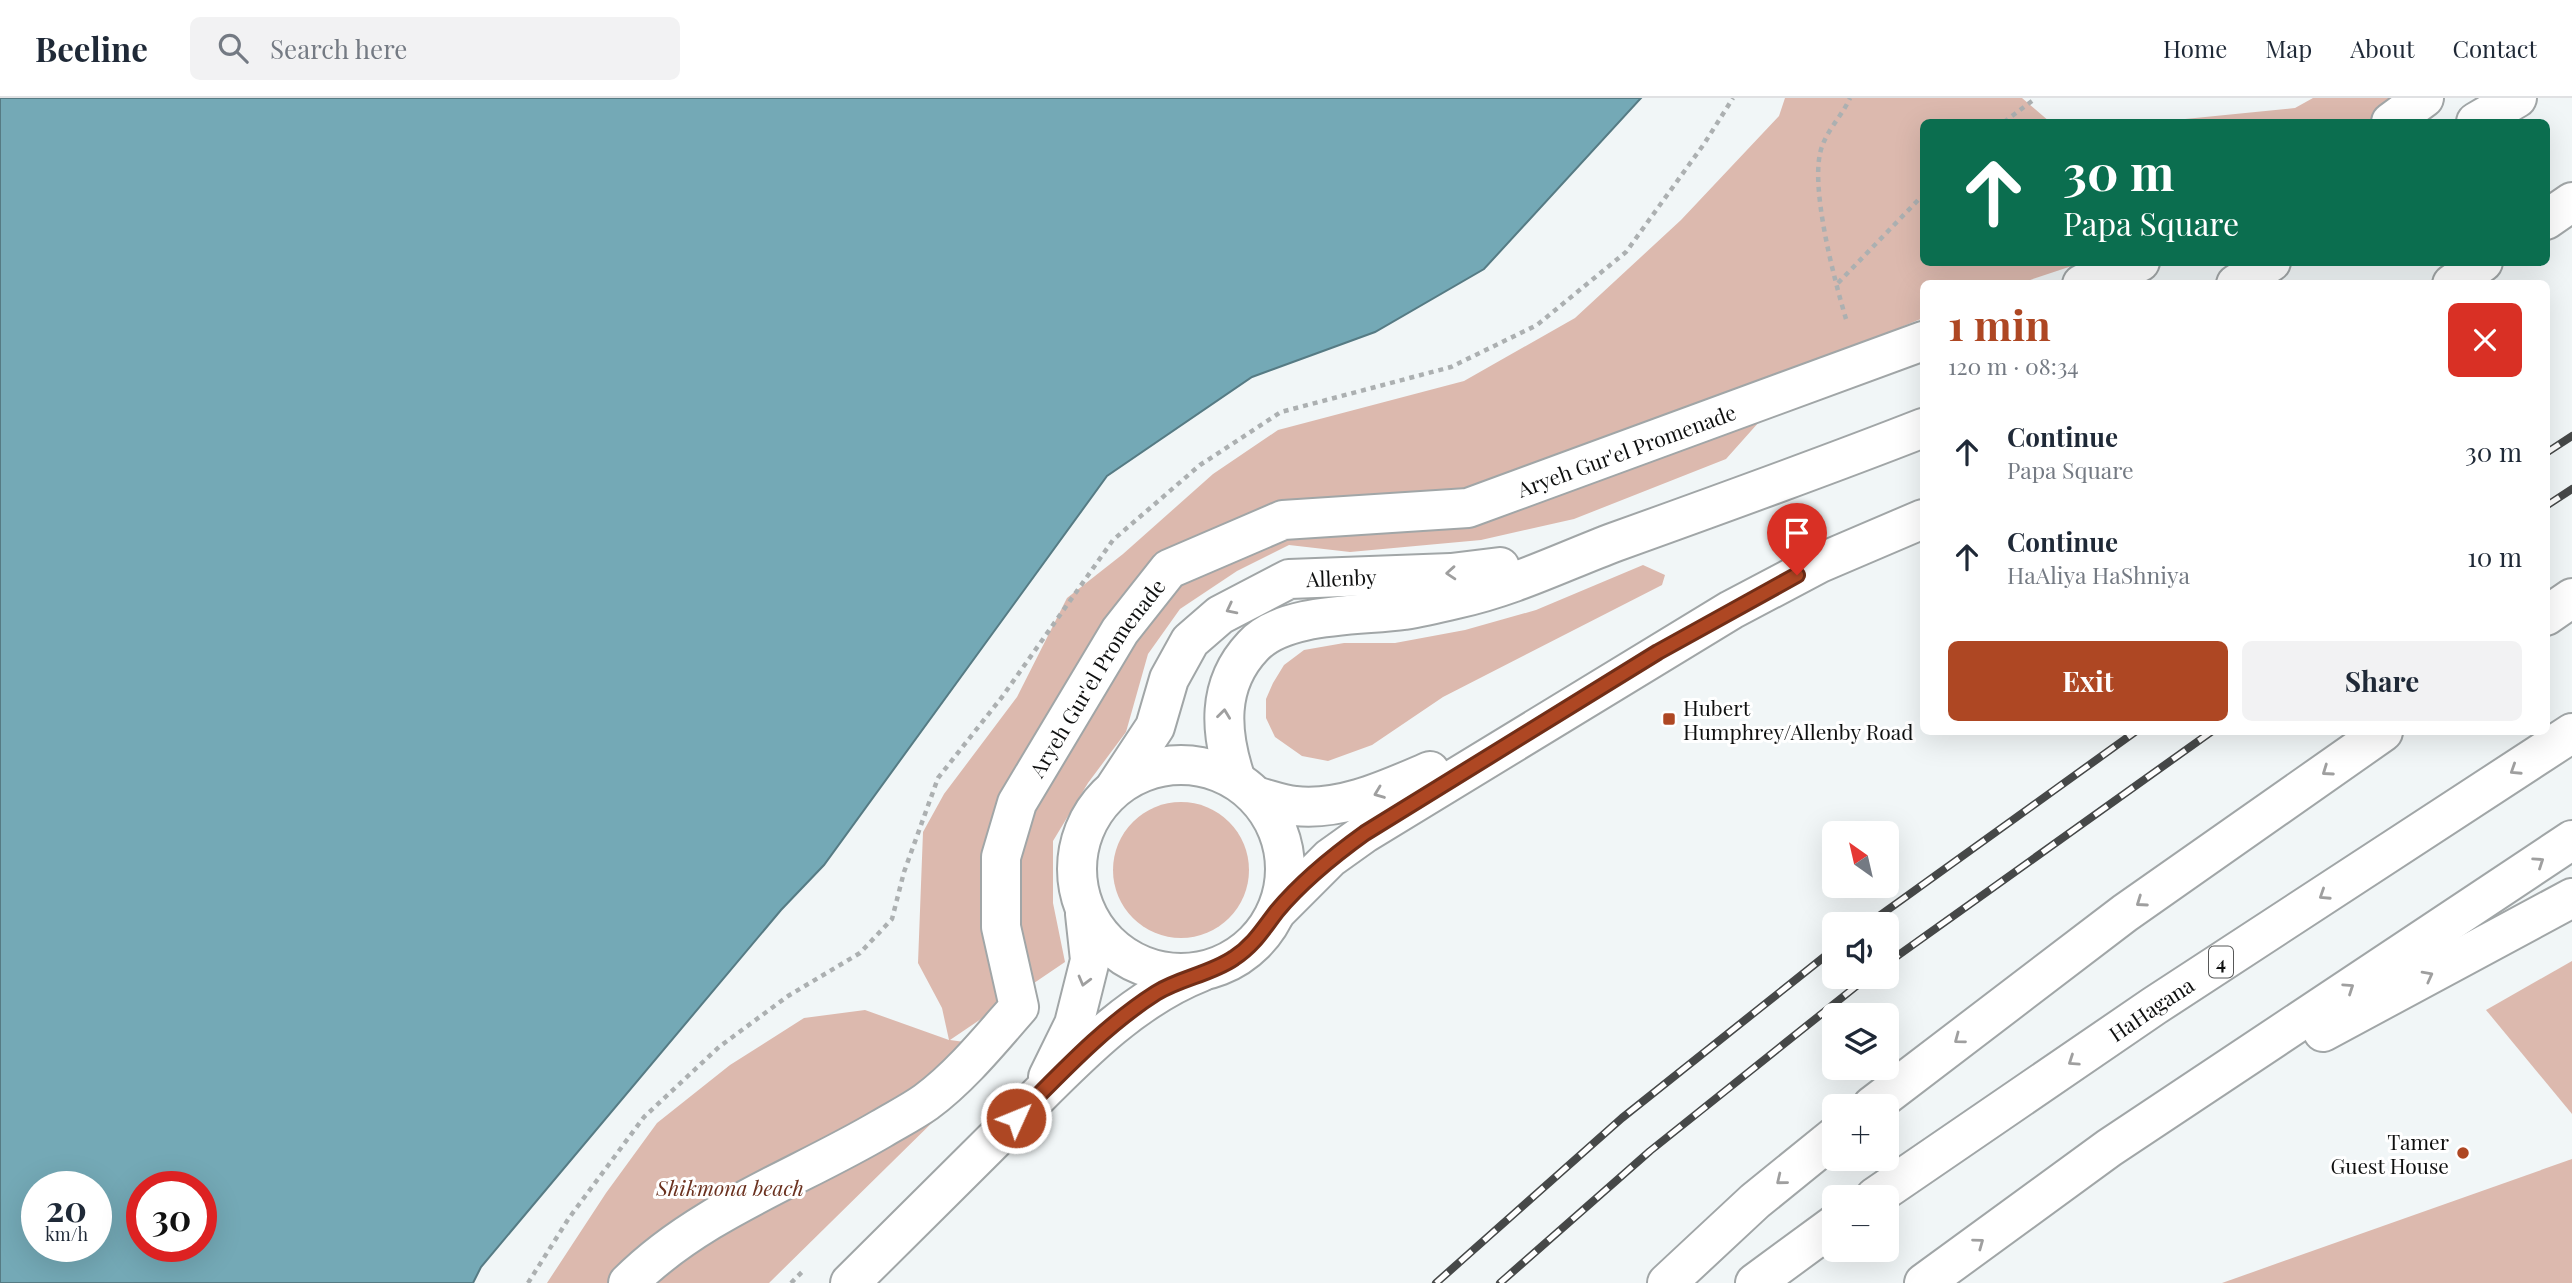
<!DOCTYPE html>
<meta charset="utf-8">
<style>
body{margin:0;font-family:"Playfair Display",serif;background:#f2f2f3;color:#1f2937;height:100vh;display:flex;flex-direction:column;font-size:26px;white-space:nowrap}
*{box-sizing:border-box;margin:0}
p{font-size:23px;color:#747a83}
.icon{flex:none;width:38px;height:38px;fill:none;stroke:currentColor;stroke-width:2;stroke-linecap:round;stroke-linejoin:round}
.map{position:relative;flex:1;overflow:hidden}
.panel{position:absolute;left:1920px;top:182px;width:630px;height:455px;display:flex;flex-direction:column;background:#fff;border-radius:10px;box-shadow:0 7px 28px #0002}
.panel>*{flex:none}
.hud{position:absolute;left:1920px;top:21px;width:630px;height:147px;border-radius:10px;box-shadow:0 7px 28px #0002;background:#0b6e4f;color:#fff;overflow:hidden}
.needle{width:46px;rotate:326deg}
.tools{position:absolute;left:1822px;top:723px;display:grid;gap:14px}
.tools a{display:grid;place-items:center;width:77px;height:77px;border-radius:10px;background:#fff;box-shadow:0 7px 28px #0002;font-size:35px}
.speed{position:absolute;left:21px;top:1073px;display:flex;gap:14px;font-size:35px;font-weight:700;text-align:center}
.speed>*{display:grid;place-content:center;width:91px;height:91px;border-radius:50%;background:#fff;box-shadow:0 7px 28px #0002;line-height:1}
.speed small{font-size:18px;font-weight:400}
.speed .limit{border:10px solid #d22;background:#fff;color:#111}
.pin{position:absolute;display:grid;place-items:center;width:60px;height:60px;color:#fff;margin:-72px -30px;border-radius:50% 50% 50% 0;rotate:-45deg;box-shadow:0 0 7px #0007}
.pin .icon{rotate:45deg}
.me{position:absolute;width:77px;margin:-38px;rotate:46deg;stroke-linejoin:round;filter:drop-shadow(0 0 5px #0008)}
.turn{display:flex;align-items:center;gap:24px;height:147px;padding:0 28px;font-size:32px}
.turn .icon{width:91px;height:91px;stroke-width:2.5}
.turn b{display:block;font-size:49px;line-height:60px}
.round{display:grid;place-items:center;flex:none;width:74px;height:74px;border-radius:10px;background:#f2f2f3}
.summary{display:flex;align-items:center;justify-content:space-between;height:119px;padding:0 28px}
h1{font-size:42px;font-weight:700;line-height:52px;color:#ae4723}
.action{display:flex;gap:14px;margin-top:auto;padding:14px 28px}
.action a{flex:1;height:80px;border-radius:10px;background:#ae4723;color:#fff;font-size:28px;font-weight:700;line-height:80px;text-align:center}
.action a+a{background:#f2f2f3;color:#1f2937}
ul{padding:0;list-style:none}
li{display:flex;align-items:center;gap:21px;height:105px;padding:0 28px}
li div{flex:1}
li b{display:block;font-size:26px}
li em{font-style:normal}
header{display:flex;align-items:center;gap:42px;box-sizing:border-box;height:98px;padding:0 35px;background:#fff;border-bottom:2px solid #e0e1e3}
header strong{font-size:33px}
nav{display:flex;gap:38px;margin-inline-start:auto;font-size:24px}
.search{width:490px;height:63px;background:#f2f2f3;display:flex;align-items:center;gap:18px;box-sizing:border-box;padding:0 24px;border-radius:10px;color:#747a83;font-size:26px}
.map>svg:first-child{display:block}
.green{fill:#dcb9ae}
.water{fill:#74a9b6;stroke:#567b84;stroke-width:2;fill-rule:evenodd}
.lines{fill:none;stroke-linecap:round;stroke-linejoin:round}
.pedestrian-casing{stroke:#a1a6a7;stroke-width:42}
.minor-casing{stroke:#a1a6a7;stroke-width:42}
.tertiary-casing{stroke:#a1a6a7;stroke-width:42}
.trunk-casing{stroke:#a1a6a7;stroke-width:42}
.path{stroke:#acb0b1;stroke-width:4.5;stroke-dasharray:5 5;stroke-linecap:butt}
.pedestrian{stroke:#fff;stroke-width:38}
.minor{stroke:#fff;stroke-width:38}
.tertiary{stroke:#fff;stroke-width:38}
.trunk{stroke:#fff;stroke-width:38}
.rail-casing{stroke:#464848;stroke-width:8}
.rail{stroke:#fff;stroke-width:5;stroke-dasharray:16;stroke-linecap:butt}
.oneway{stroke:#9f9f9f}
.route-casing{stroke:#712e17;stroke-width:18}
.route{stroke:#ae4723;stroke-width:12}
.poi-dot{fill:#ae4723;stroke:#fff;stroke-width:2.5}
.labels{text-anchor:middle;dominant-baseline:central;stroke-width:6;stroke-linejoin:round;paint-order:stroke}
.shield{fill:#fff;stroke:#575858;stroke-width:2}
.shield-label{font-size:19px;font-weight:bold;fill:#0f1010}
.street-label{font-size:21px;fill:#0f1010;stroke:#fff}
.poi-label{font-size:21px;fill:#0f1010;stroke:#fff;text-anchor:start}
.park-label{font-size:21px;font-style:italic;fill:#6b311f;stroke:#fff}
</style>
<header>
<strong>Beeline</strong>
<div class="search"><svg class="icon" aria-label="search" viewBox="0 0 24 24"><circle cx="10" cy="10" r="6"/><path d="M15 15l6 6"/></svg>Search here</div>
<nav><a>Home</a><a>Map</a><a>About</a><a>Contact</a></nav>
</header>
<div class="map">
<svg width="2572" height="1185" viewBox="0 0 2572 1185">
<rect width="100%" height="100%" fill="#f1f6f7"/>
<g class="green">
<path d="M 1785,0 L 2022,0 L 2050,24 L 1923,24 L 1923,164 L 2081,165 L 2021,185 L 1923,186 L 1923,220 L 1810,267 L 1726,361 L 1574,421 L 1481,442 L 1350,454 L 1289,447 L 1237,473 L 1180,511 L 1148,556 L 1126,634 L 1088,685 L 1053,743 L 1053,805 L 1065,864 L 950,942 L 1008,950 L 769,1185 L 547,1185 L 606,1095 L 657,1025 L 730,967 L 804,920 L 865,912 L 949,942 L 942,910 L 918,865 L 923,734 L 944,696 L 1017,599 L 1067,500 L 1123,456 L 1213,376 L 1278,332 L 1464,283 L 1575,220 L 1681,122 L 1779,18 Z"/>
<path d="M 2313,0 L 2413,0 L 2382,24 L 2155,24 L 2295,10 Z"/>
<path d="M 1643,467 L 1665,477 L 1662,487 L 1443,599 L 1372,647 L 1328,663 L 1302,658 L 1275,639 L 1266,620 L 1266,601 L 1273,585 L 1284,567 L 1304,552 L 1344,545 L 1395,545 L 1465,532 L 1536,512 Z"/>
<circle cx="1181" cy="772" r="68"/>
<path d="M 2572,863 L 2572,1016 L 2486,912 Z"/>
<path d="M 2572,1061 L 2572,1185 L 2222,1185 Z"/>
</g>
<path class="water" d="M 0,0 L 1641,0 L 1484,171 L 1375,234 L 1252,279 L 1107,378 L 824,767 L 781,812 L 481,1169 L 473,1185 L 0,1185 ZM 37,1088 L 96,1088 L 96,1148 L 37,1148 ZM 201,1088 L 201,1148 L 142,1148 L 142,1088 Z"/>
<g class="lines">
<g class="pedestrian-casing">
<g id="pedestrian">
<path d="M 2391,24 L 2424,0"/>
<path d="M 2082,186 L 2140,164"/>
<path id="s1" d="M 628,1185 C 699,1114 796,1081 881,1031 C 896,1022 912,1014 926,1004 C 961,978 990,942 1019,909 L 1001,829 L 1001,759 L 1017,705 L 1120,533 L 1169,471 L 1283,422 L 1468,410 L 1923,243"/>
</g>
</g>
<g class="minor-casing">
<g id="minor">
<path d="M 1048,979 L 1074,926 L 1090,862 L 1085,816"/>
<path d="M 850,1185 C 903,1132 957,1079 1010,1026 C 1067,970 1125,904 1201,874"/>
</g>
</g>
<g class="tertiary-casing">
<g id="tertiary">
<path d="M 2476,24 L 2517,0"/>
<path d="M 2546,122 L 2572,104"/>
<path d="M 2236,186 L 2271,164"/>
<path d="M 2452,186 L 2483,164"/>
<circle cx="1181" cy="771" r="104"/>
<path d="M 1236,682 C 1220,635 1216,587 1253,548 C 1284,514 1361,518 1404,512 C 1422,509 1439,505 1456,501 C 1512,489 1562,464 1615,444 C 1718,407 1821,370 1923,330"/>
<path id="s2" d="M 1116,688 L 1155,629 L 1169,581 L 1190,543 L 1220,517 L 1289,481 L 1451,475 L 1500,469"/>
<path d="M 1258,699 C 1270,702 1283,707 1295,708 C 1342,713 1388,691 1430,673"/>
<path d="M 1277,813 L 1330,760 L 1365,735 L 1731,512 L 1820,465 L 1923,421"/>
</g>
</g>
<g class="trunk-casing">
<g id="trunk">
<path d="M 2546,518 L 2572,500"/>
<path d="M 2323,934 L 2572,800"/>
<path d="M 1872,1008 L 2125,815 L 2383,634"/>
<path id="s3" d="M 1875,1099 L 2154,908 L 2572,635"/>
<path d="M 1667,1185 L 1755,1103 L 1834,1039"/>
<path d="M 1755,1185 L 1834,1127"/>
<path d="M 1924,1185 L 2109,1050 L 2572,742"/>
</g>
</g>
<g class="path">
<path d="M 2004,24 L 2036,0"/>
<path d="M 1838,185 L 1923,97"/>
<path d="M 1846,221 C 1835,184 1807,81 1823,46 C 1829,30 1843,16 1850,0"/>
<path d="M 528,1185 L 569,1120 L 644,1019 L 719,949 L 788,898 L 860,855 L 892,821 L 904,774 L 938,680 L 1002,599 L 1113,442 L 1200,367 L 1281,314 L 1451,269 L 1537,227 L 1626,154 L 1704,46 L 1733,0"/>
<path d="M 791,1185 L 803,1173"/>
</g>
<use href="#pedestrian" class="pedestrian"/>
<use href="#minor" class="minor"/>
<use href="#tertiary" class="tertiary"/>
<use href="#trunk" class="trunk"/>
<g class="rail-casing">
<g id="rail">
<path d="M 2546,355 L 2572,338"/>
<path d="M 2546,408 L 2572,391"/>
<path d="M 1868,826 L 2135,634"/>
<path d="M 1886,866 L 2211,634"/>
<path d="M 1436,1185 L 1622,1020 L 1834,851"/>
<path d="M 1500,1185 L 1650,1053 L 1869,878"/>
</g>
</g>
<use href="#rail" class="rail"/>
</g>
<defs><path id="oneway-chevron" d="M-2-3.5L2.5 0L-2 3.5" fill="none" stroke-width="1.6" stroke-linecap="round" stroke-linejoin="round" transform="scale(1.75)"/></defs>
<g class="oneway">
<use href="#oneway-chevron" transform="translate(1451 475) rotate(176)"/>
<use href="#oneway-chevron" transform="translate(1231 511) rotate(153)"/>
<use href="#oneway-chevron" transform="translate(1224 616) rotate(-83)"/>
<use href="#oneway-chevron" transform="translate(2515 672) rotate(147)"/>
<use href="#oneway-chevron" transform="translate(2327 673) rotate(145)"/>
<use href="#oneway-chevron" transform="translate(1379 695) rotate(159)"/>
<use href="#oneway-chevron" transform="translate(2539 764) rotate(-34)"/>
<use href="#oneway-chevron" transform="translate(2324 797) rotate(147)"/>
<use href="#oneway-chevron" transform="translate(2141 804) rotate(145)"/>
<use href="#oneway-chevron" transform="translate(2428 878) rotate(-28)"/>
<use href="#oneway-chevron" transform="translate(1084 883) rotate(105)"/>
<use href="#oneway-chevron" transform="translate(2349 890) rotate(-34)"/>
<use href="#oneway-chevron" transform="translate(1959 941) rotate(143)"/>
<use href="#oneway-chevron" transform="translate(2073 963) rotate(146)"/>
<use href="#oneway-chevron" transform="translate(1781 1082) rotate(141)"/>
<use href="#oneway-chevron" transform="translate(1979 1145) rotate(-36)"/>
</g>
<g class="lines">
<g class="route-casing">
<path id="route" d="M 1016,1020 C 1059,977 1104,928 1156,895 C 1180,880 1211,876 1234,860 C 1254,847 1263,831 1277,813 C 1302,783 1333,758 1365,735 L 1658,554 L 1797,477"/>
</g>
<use href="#route" class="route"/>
</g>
<g class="poi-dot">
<rect x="1662" y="614" width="14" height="14" rx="3.5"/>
<circle cx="2463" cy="1055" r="7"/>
</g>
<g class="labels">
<rect class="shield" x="2209" y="848.5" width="24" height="31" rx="5"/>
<g class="shield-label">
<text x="2221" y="864">4</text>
</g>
<g class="street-label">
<text stroke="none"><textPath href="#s1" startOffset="1449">Aryeh Gur'el Promenade</textPath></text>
<text stroke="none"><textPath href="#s2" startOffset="334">Allenby</textPath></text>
<text stroke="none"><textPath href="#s1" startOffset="840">Aryeh Gur'el Promenade</textPath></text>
<text stroke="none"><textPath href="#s3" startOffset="334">HaHagana</textPath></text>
</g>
<g class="poi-label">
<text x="1683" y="609">Hubert<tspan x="1683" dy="24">Humphrey/Allenby Road</tspan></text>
<text x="2449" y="1043" text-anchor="end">Tamer<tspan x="2449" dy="24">Guest House</tspan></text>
</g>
<g class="park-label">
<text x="730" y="1089">Shikmona beach</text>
</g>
</g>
</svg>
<div class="tools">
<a><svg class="needle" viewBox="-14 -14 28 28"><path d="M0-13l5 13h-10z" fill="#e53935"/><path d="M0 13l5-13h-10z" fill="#747a83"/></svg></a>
<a><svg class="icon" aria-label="sound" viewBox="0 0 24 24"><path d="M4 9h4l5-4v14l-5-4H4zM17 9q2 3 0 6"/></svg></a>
<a><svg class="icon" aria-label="layers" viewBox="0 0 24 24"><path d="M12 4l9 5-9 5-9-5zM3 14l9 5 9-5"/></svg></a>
<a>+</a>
<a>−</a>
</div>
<div class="speed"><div>20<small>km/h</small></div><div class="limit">30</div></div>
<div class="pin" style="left:1797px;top:477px;background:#d93025"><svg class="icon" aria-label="arrive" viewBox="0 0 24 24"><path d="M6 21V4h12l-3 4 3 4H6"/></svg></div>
<svg class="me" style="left:1016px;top:1020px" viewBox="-20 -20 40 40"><circle r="17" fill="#ae4723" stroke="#fff" stroke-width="3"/><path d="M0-11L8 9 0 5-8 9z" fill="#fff"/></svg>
<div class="hud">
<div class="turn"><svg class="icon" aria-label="ahead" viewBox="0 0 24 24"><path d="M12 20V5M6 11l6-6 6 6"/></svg><div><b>30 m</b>Papa Square</div></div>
</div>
<section class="panel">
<div class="summary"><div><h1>1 min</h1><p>120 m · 08:34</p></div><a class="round" style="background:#d93025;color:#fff"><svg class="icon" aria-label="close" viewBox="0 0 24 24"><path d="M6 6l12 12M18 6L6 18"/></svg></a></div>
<ul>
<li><svg class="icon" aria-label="ahead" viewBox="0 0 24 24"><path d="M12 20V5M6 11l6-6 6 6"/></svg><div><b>Continue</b><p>Papa Square</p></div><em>30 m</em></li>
<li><svg class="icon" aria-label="ahead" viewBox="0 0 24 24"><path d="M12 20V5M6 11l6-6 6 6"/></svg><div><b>Continue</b><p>HaAliya HaShniya</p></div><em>10 m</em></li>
</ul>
<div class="action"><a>Exit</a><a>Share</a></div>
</section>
</div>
